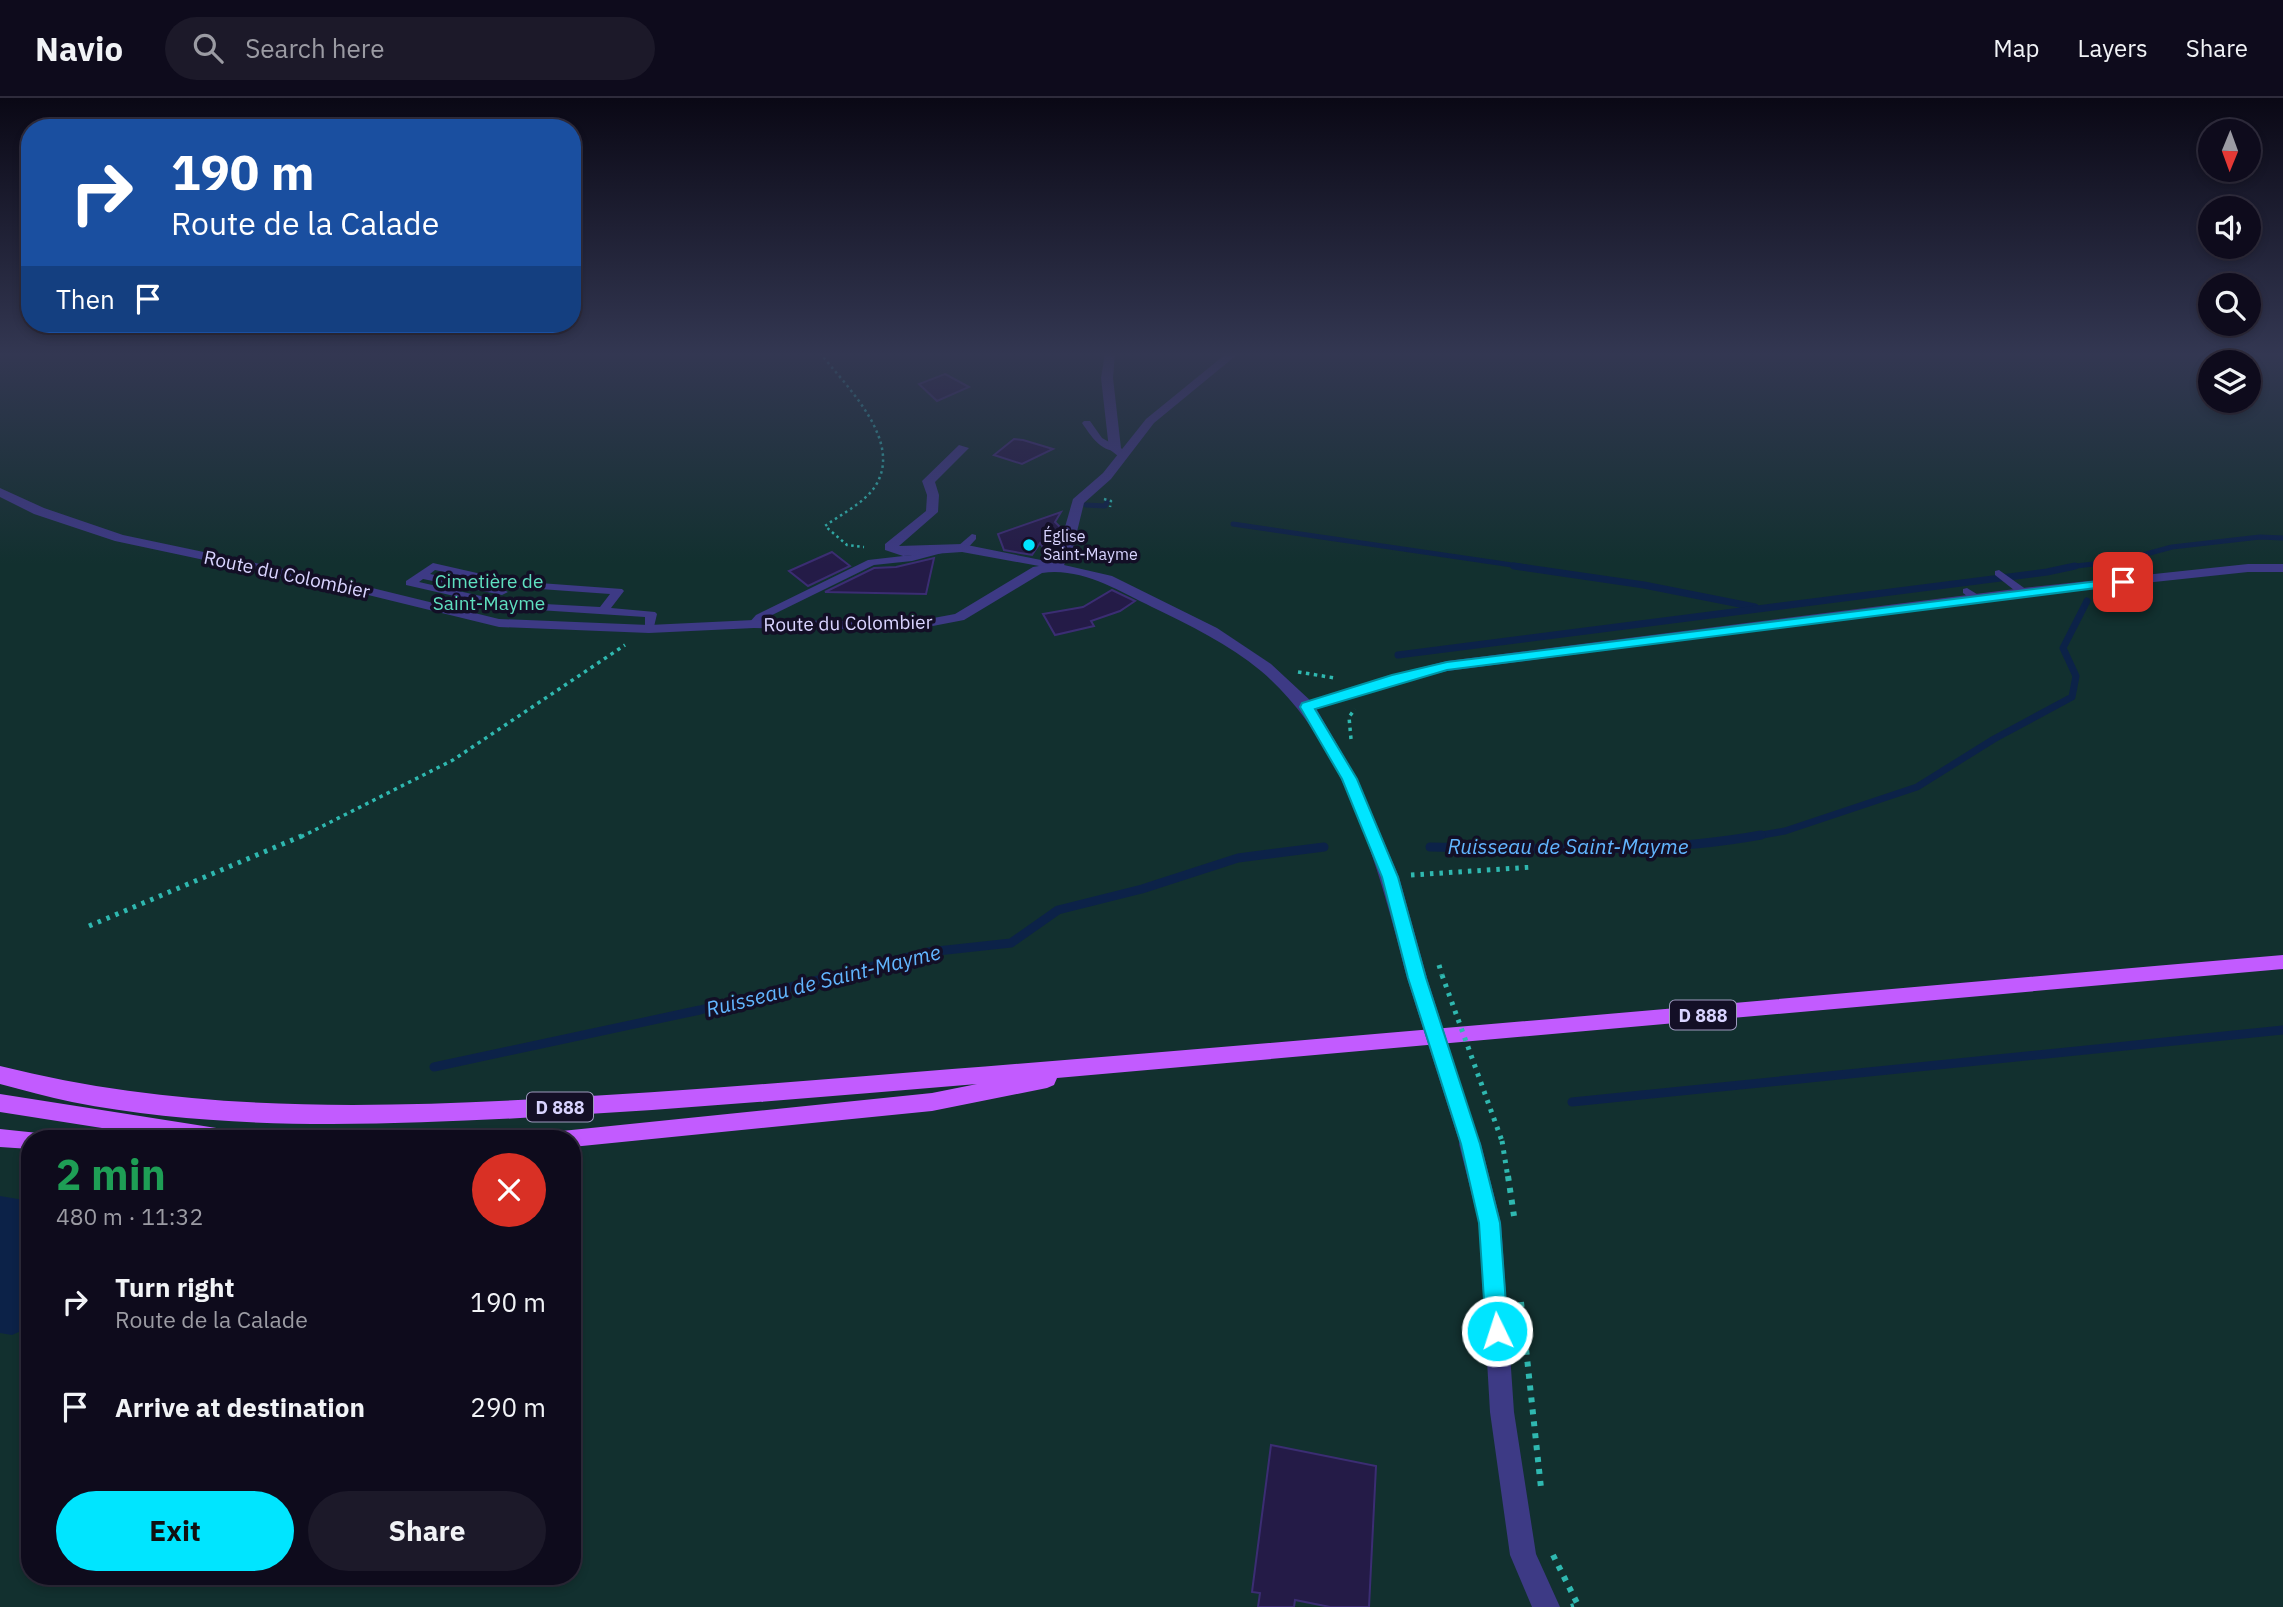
<!DOCTYPE html>
<meta charset="utf-8">
<style>
body{margin:0;font-family:"IBM Plex Sans",sans-serif;background:#1c1929;color:#f1f3f6;height:100vh;display:flex;flex-direction:column;font-size:26px;white-space:nowrap}
*{box-sizing:border-box;margin:0}
p{font-size:23px;color:#9b9ba3}
.icon{flex:none;width:38px;height:38px;fill:none;stroke:currentColor;stroke-width:2;stroke-linecap:round;stroke-linejoin:round}
.map{position:relative;flex:1;overflow:hidden}
.side{position:absolute;left:21px;top:1032px;width:560px;height:455px;display:flex;flex-direction:column;background:#0e0b1c;border-radius:28px;box-shadow:0 4px 10px #0003,0 0 0 2px #2e2b3b}
.side>*{flex:none}
.hud{position:absolute;left:21px;top:21px;width:560px;height:214px;border-radius:28px;box-shadow:0 4px 10px #0003,0 0 0 2px #2e2b3b;background:#1a4fa0;color:#fff;overflow:hidden}
.needle{width:46px;rotate:181deg}
.fabs{position:absolute;left:2198px;top:21px;display:grid;gap:14px}
.fabs a{display:grid;place-items:center;width:63px;height:63px;border-radius:50%;background:#0e0b1c;box-shadow:0 4px 10px #0003,0 0 0 2px #2e2b3b;font-size:35px}
.pin{position:absolute;display:grid;place-items:center;width:60px;height:60px;color:#fff;margin:-30px;border-radius:14px;box-shadow:0 4px 10px #0006}
.me{position:absolute;width:77px;margin:-38px;rotate:356deg;stroke-linejoin:round;filter:drop-shadow(0 0 5px #0008)}
.turn{display:flex;align-items:center;gap:24px;height:147px;padding:0 35px;font-size:32px}
.turn .icon{width:91px;height:91px;stroke-width:2.5}
.turn b{display:block;font-size:49px;line-height:60px}
.then{display:flex;align-items:center;height:66px;padding:0 35px;background:#0003;gap:14px;font-size:26px}
.round{display:grid;place-items:center;flex:none;width:74px;height:74px;border-radius:37px;background:#1c1929}
.summary{display:flex;align-items:center;justify-content:space-between;height:119px;padding:0 35px}
h1{font-size:42px;font-weight:700;line-height:52px;color:#1e9e55}
.button{display:flex;gap:14px;margin-top:auto;padding:14px 35px}
.button a{flex:1;height:80px;border-radius:42px;background:#00e5ff;color:#111;font-size:28px;font-weight:700;line-height:80px;text-align:center}
.button a+a{background:#1c1929;color:#f1f3f6}
ul{padding:0;list-style:none}
li{display:flex;align-items:center;gap:21px;height:105px;padding:0 35px}
li div{flex:1}
li b{display:block;font-size:26px}
li em{font-style:normal}
header{display:flex;align-items:center;gap:42px;box-sizing:border-box;height:98px;padding:0 35px;background:#0e0b1c;border-bottom:2px solid #2e2b3b}
header strong{font-size:33px}
nav{display:flex;gap:38px;margin-inline-start:auto;font-size:24px}
.search{width:490px;height:63px;background:#1c1929;display:flex;align-items:center;gap:18px;box-sizing:border-box;padding:0 24px;border-radius:38px;color:#9b9ba3;font-size:26px}
.map>svg:first-child{display:block}
.green{fill:#12302f;fill-rule:evenodd}
.water{fill:#0c2248}
.lines{fill:none;stroke-linecap:round;stroke-linejoin:round}
.stream-far2{stroke:#0c2248;stroke-width:5}
.stream-far1{stroke:#0c2248;stroke-width:7}
.stream{stroke:#0c2248;stroke-width:9}
.building{fill:#241b47;stroke:#3b2d73;stroke-width:2}
.path-far3{stroke:#2fb8b0;stroke-width:2.5;stroke-dasharray:2.5 3.5;stroke-linecap:butt}
.path-far2{stroke:#2fb8b0;stroke-width:3.5;stroke-dasharray:3.5 4.5;stroke-linecap:butt}
.path-far1{stroke:#2fb8b0;stroke-width:5;stroke-dasharray:3.5 6;stroke-linecap:butt}
.path{stroke:#2fb8b0;stroke-width:6;stroke-dasharray:5 7;stroke-linecap:butt}
.service{fill:#3d3a85;fill-rule:evenodd}
.minor{fill:#3d3a85;fill-rule:evenodd}
.tertiary{fill:#3d3a85;fill-rule:evenodd}
.primary{fill:#c25bff;fill-rule:evenodd}
.path-bridge{stroke:#2fb8b0;stroke-width:5;stroke-dasharray:3.5 6;stroke-linecap:butt}
.tertiary-bridge{stroke:#3d3a85;stroke-width:19}
.route{fill:#00e5ff;stroke:#0095a6;stroke-width:2}
.poi-dot{fill:#00e5ff;stroke:#130f26;stroke-width:2.5}
.labels{text-anchor:middle;dominant-baseline:central;stroke-width:7;stroke-linejoin:round;paint-order:stroke}
.far-poi-label{font-size:16px;fill:#d9d4ff;stroke:#130f26;text-anchor:start}
.shield{fill:#130f26;stroke:#9e99be;stroke-width:2}
.shield-label{font-size:18px;font-weight:bold;fill:#d9d4ff}
.street-label{font-size:19px;fill:#d9d4ff;stroke:#130f26}
.park-label{font-size:19px;fill:#5fe0c0;stroke:#130f26}
.water-label{font-size:21px;font-style:italic;fill:#62b6ff;stroke:#130f26}
</style>
<header>
<strong>Navio</strong>
<div class="search"><svg class="icon" aria-label="search" viewBox="0 0 24 24"><circle cx="10" cy="10" r="6"/><path d="M15 15l6 6"/></svg>Search here</div>
<nav><a>Map</a><a>Layers</a><a>Share</a></nav>
</header>
<div class="map">
<svg width="2283" height="1509" viewBox="0 0 2283 1509">
<rect width="100%" height="100%" fill="#130f26"/>
<path class="green" d="M 0,255 L 2283,255 L 2283,1509 L 0,1509 ZM 2210,264 L 2249,264 L 2249,303 L 2210,303 ZM 30,1041 L 572,1041 L 572,1479 L 30,1479 Z"/>
<path class="water" d="M 0,1098 L 30,1103 L 30,1229 L 12,1237 L 0,1235 Z"/>
<g class="lines">
<g class="stream-far2">
<path d="M 1086,407 L 1105,408 L 1107,404"/>
<path d="M 1233,426 L 1526,469"/>
<path d="M 2067,469 L 2120,463 L 2172,449 L 2260,439 L 2283,440"/>
</g>
<g class="stream-far1">
<path d="M 1514,468 L 1644,487 L 1755,509"/>
<path d="M 1398,557 L 2047,474 L 2075,468"/>
<path d="M 1751,739 L 1785,733 L 1917,689 L 1994,641 L 2072,599 L 2076,578 L 2063,550 L 2087,503"/>
</g>
<g class="stream">
<path d="M 1430,749 C 1541,750 1652,757 1761,737"/>
<path d="M 434,969 L 700,912 L 928,854 L 1011,845 L 1058,812 L 1142,791 L 1238,760 L 1324,749"/>
<path d="M 1572,1004 L 2283,932"/>
</g>
</g>
<g class="building">
<path d="M 945,276 L 969,289 L 937,303 L 919,286 Z"/>
<path d="M 1014,341 L 1023,342 L 1053,351 L 1022,366 L 994,357 Z"/>
<path d="M 1061,414 L 1055,424 L 1062,431 L 1050,461 L 1040,445 L 1032,457 L 1004,452 L 998,436 Z"/>
<path d="M 832,454 L 850,468 L 808,488 L 789,473 Z"/>
<path d="M 934,460 L 926,496 L 825,494 L 874,470 L 896,469 Z"/>
<path d="M 1112,492 L 1135,503 L 1120,513 L 1091,523 L 1094,528 L 1055,537 L 1043,516 L 1083,509 Z"/>
<path d="M 1271,1347 L 1376,1368 L 1369,1509 L 1330,1509 L 1295,1502 L 1294,1509 L 1258,1509 L 1260,1495 L 1252,1494 Z"/>
</g>
<g class="lines">
<g class="path-far3">
<path d="M 820,255 C 846,288 903,342 876,387 C 865,405 841,416 825,428 L 847,447 L 864,449"/>
<path d="M 1104,401 L 1111,403 L 1110,409"/>
</g>
<g class="path-far2">
<path d="M 1298,574 L 1335,580"/>
<path d="M 1351,641 L 1349,619 L 1355,611"/>
<path d="M 301,739 L 453,662 L 625,547"/>
</g>
<g class="path-far1">
<path d="M 1411,777 L 1534,769"/>
<path d="M 89,828 L 304,737"/>
<path d="M 1439,867 L 1442,877"/>
<path d="M 1502,1043 L 1508,1080"/>
</g>
<g class="path">
<path d="M 1508,1078 L 1514,1118"/>
<path d="M 1521,1204 L 1541,1390"/>
<path d="M 1553,1457 L 1578,1507 L 1571,1509"/>
</g>
<g class="service">
<path d="M 1084,323 L 1090,323 L 1102,340 L 1118,349 L 1118,353 C 1101,354 1091,338 1082,325 Z"/>
<path d="M 972,436 L 976,437 L 976,441 L 966,452 L 958,452 L 958,448 Z"/>
<path d="M 938,450 L 943,453 L 942,455 L 912,463 L 874,467 L 764,521 L 758,528 L 754,529 L 748,526 L 756,517 L 868,462 L 912,457 Z"/>
<path d="M 433,465 L 512,483 L 622,491 L 624,493 L 611,510 L 655,514 L 657,516 L 653,533 L 645,533 L 645,519 L 507,510 L 406,487 L 406,483 ZM 435,472 L 512,489 L 610,496 L 600,509 L 507,504 L 419,484 L 423,481 L 502,497 L 508,494 L 502,491 L 430,476 Z"/>
<path d="M 1999,472 L 2027,492 L 2027,496 L 2019,496 L 1995,477 L 1995,473 Z"/>
<path d="M 1967,490 L 1980,498 L 1980,502 L 1972,502 L 1963,495 L 1963,491 Z"/>
</g>
<g class="minor">
<path d="M 1105,255 L 1115,255 L 1113,280 L 1121,350 L 1128,357 L 1122,361 L 1109,351 L 1101,280 Z"/>
<path d="M 959,347 L 969,350 L 935,384 L 939,397 L 938,414 L 899,448 L 962,446 L 1061,466 L 1061,472 L 962,454 L 903,458 L 885,452 L 885,446 L 926,413 L 927,397 L 922,383 Z"/>
<path d="M 2248,466 L 2283,466 L 2283,474 L 2248,474 L 2023,498 L 1447,573 L 1401,584 L 1307,614 L 1299,609 L 1301,605 L 1392,577 L 1447,563 L 2023,490 Z"/>
</g>
<g class="tertiary">
<path d="M 1227,255 L 1239,255 L 1154,325 L 1111,381 L 1084,405 L 1073,450 L 1064,467 L 1112,478 L 1217,530 L 1271,566 L 1313,605 L 1357,681 L 1399,779 L 1427,880 L 1424,885 L 1417,888 L 1410,885 L 1407,880 C 1380,775 1347,646 1261,573 C 1229,546 1189,527 1152,509 C 1118,492 1080,469 1042,475 L 964,522 L 912,532 L 754,530 L 649,535 L 499,529 L 360,495 L 115,443 L 34,416 L 0,399 L 0,390 L 44,410 L 123,437 L 360,487 L 499,521 L 649,527 L 754,522 L 912,524 L 955,516 L 1033,469 L 1051,466 L 1059,450 L 1073,401 L 1103,375 L 1146,321 Z"/>
<path d="M 1470,1037 L 1478,1039 L 1481,1046 L 1501,1125 L 1514,1314 L 1536,1456 L 1560,1509 L 1532,1509 L 1510,1457 L 1490,1314 L 1479,1125 L 1459,1046 L 1462,1039 Z"/>
</g>
<g class="primary">
<path d="M 2283,857 L 2283,871 L 1057,980 L 1054,987 L 1047,990 L 932,1013 L 572,1049 L 572,1041 L 549,1041 L 552,1034 L 932,995 L 977,986 C 832,998 686,1011 540,1019 C 386,1027 224,1034 72,1004 C 48,999 24,992 0,986 L 0,968 C 179,1013 355,1011 538,1001 C 676,994 814,982 952,971 C 1396,936 1839,895 2283,857 Z"/>
<path d="M 0,996 L 229,1032 L 237,1034 L 240,1041 L 172,1041 L 0,1014 Z"/>
<path d="M 0,1031 L 38,1035 L 40,1041 L 30,1041 L 30,1051 L 0,1049 Z"/>
</g>
<path class="path-bridge" d="M 1442,877 L 1502,1043"/>
<path class="tertiary-bridge" d="M 1417,880 L 1470,1046"/>
</g>
<linearGradient id="sky" x2="0" y2="1"><stop stop-color="#0a0815"/><stop offset="0.55" stop-color="#333752"/><stop offset="1" stop-color="#333752" stop-opacity="0"/></linearGradient>
<rect width="2283" height="466" fill="url(#sky)"/>
<path class="route" d="M 2123,480 L 2128,481 L 2128,486 L 1447,572 L 1315,611 L 1357,681 L 1398,779 L 1426,880 L 1480,1046 L 1500,1125 L 1508,1233 L 1505,1241 L 1497,1244 L 1489,1241 L 1486,1233 L 1479,1125 L 1461,1046 L 1408,880 L 1382,779 L 1342,681 L 1300,609 L 1302,605 L 1392,577 L 1447,564 Z"/>
<circle class="poi-dot" cx="1029" cy="447" r="7"/>
<g class="labels">
<g class="far-poi-label">
<text x="1043" y="438">Église<tspan x="1043" dy="18">Saint-Mayme</tspan></text>
</g>
<g class="shield">
<rect x="1670" y="902.5" width="66" height="29" rx="5"/>
<rect x="527" y="994.5" width="66" height="29" rx="5"/>
</g>
<g class="shield-label">
<text x="1703" y="917">D 888</text>
<text x="560" y="1009">D 888</text>
</g>
<g class="street-label">
<text transform="translate(287 476) rotate(12)">Route du Colombier</text>
<text transform="translate(848 525) rotate(-1)">Route du Colombier</text>
</g>
<g class="park-label">
<text x="489" y="483">Cimetière de<tspan x="489" dy="22">Saint-Mayme</tspan></text>
</g>
<g class="water-label">
<text x="1568" y="748">Ruisseau de Saint-Mayme</text>
<text transform="translate(823 882) rotate(-14)">Ruisseau de Saint-Mayme</text>
</g>
</g>
</svg>
<div class="fabs">
<a><svg class="needle" viewBox="-14 -14 28 28"><path d="M0-13l5 13h-10z" fill="#e53935"/><path d="M0 13l5-13h-10z" fill="#9b9ba3"/></svg></a>
<a><svg class="icon" aria-label="sound" viewBox="0 0 24 24"><path d="M4 9h4l5-4v14l-5-4H4zM17 9q2 3 0 6"/></svg></a>
<a><svg class="icon" aria-label="search" viewBox="0 0 24 24"><circle cx="10" cy="10" r="6"/><path d="M15 15l6 6"/></svg></a>
<a><svg class="icon" aria-label="layers" viewBox="0 0 24 24"><path d="M12 4l9 5-9 5-9-5zM3 14l9 5 9-5"/></svg></a>
</div>
<div class="pin" style="left:2123px;top:484px;background:#d93025"><svg class="icon" aria-label="arrive" viewBox="0 0 24 24"><path d="M6 21V4h12l-3 4 3 4H6"/></svg></div>
<svg class="me" style="left:1497px;top:1233px" viewBox="-20 -20 40 40"><circle r="17" fill="#00e5ff" stroke="#fff" stroke-width="3"/><path d="M0-11L8 9 0 5-8 9z" fill="#fff"/></svg>
<div class="hud">
<div class="turn"><svg class="icon" aria-label="right" viewBox="0 0 24 24"><path d="M7 20v-9h11M14 6l5 5-5 5"/></svg><div><b>190 m</b>Route de la Calade</div></div>
<div class="then">Then<svg class="icon" aria-label="arrive" viewBox="0 0 24 24"><path d="M6 21V4h12l-3 4 3 4H6"/></svg></div>
</div>
<section class="side">
<div class="summary"><div><h1>2 min</h1><p>480 m · 11:32</p></div><a class="round" style="background:#d93025;color:#fff"><svg class="icon" aria-label="close" viewBox="0 0 24 24"><path d="M6 6l12 12M18 6L6 18"/></svg></a></div>
<ul>
<li><svg class="icon" aria-label="right" viewBox="0 0 24 24"><path d="M7 20v-9h11M14 6l5 5-5 5"/></svg><div><b>Turn right</b><p>Route de la Calade</p></div><em>190 m</em></li>
<li><svg class="icon" aria-label="arrive" viewBox="0 0 24 24"><path d="M6 21V4h12l-3 4 3 4H6"/></svg><div><b>Arrive at destination</b></div><em>290 m</em></li>
</ul>
<div class="button"><a>Exit</a><a>Share</a></div>
</section>
</div>
